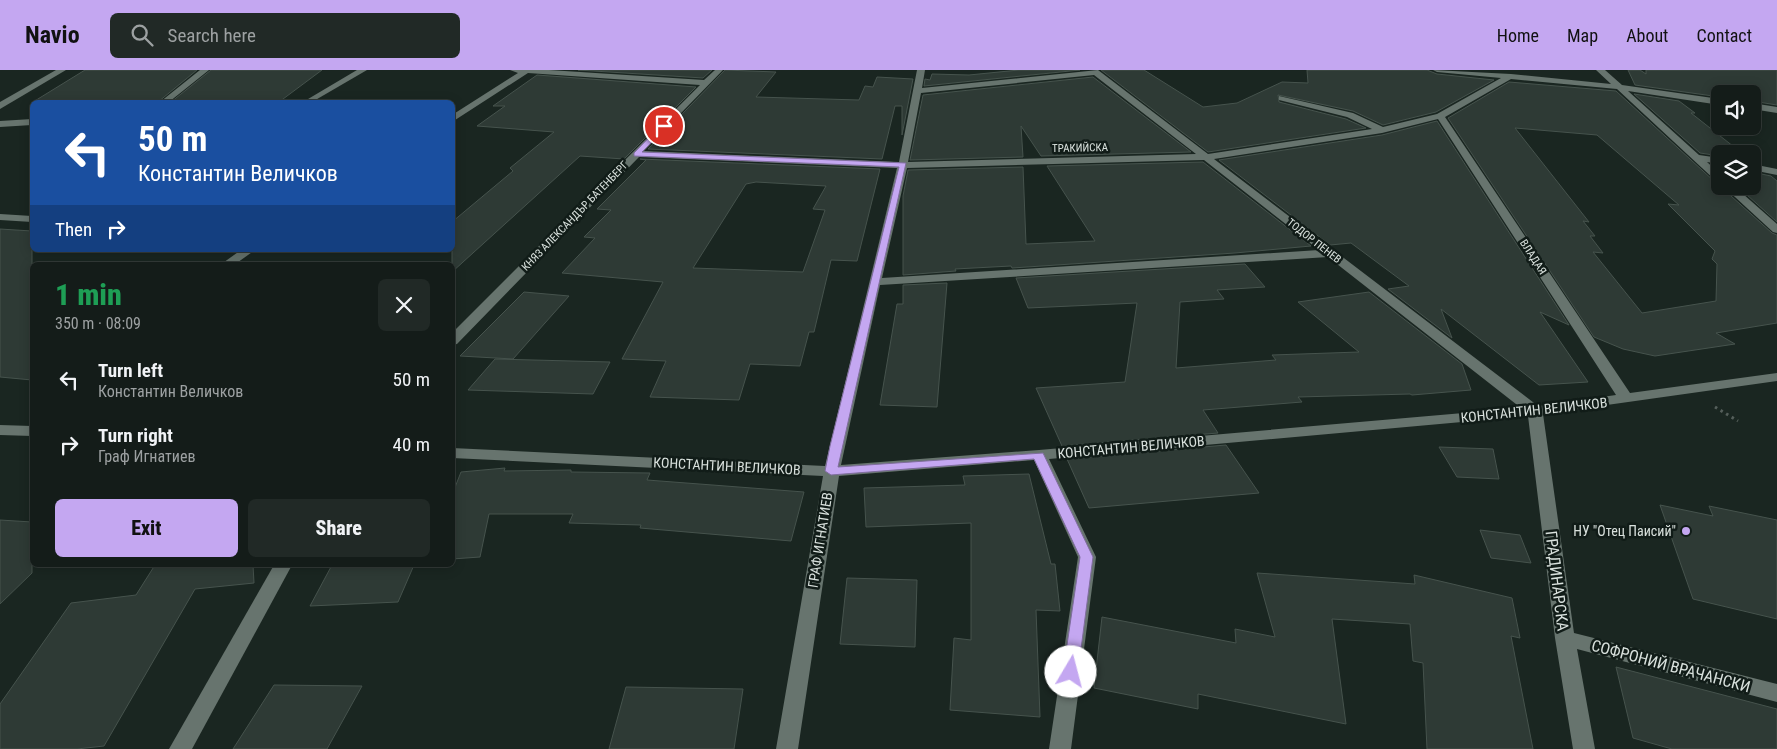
<!DOCTYPE html>
<meta charset="utf-8">
<style>
body{margin:0;font-family:"Roboto Condensed",sans-serif;background:#212926;color:#f1f3f6;height:100vh;display:flex;flex-direction:column;font-size:19px;white-space:nowrap}
*{box-sizing:border-box;margin:0}
p{font-size:16px;color:#9da1a2}
.icon{flex:none;width:28px;height:28px;fill:none;stroke:currentColor;stroke-width:2;stroke-linecap:round;stroke-linejoin:round}
.map{position:relative;flex:1;overflow:hidden}
.panel{position:absolute;left:30px;top:192px;width:425px;height:305px;display:flex;flex-direction:column;background:#141c19;border-radius:8px;box-shadow:0 2px 12px #0003,0 0 0 1px #333a38}
.panel>*{flex:none}
.banner{position:absolute;left:30px;top:30px;width:425px;height:152px;border-radius:8px;box-shadow:0 2px 12px #0003,0 0 0 1px #333a38;background:#1a4fa0;color:#fff;overflow:hidden}
.fabs{position:absolute;left:1711px;top:15px;display:grid;gap:10px}
.fabs a{display:grid;place-items:center;width:50px;height:50px;border-radius:8px;background:#141c19;box-shadow:0 2px 12px #0003,0 0 0 1px #333a38;font-size:25px}
.pin{position:absolute;display:grid;place-items:center;width:42px;height:42px;color:#fff;margin:-21px;border:2px solid #fff;border-radius:50%;box-shadow:0 1px 5px #0007}
.me{position:absolute;width:55px;margin:-28px;rotate:8deg;stroke-linejoin:round;filter:drop-shadow(0 0 4px #0008)}
.turn{display:flex;align-items:center;gap:18px;height:105px;padding:0 25px;font-size:22px}
.turn .icon{width:65px;height:65px;stroke-width:2.5}
.turn b{display:block;font-size:35px;line-height:42px}
.then{display:flex;align-items:center;height:48px;padding:0 25px;background:#0003;gap:10px;font-size:19px}
.round{display:grid;place-items:center;flex:none;width:52px;height:52px;border-radius:8px;background:#212926}
.overview{display:flex;align-items:center;justify-content:space-between;height:85px;padding:0 25px}
h1{font-size:30px;font-weight:800;line-height:38px;color:#1e9e55}
.primary-button{display:flex;gap:10px;margin-top:auto;padding:10px 25px}
.primary-button a{flex:1;height:58px;border-radius:8px;background:#c4a7f1;color:#111;font-size:20px;font-weight:800;line-height:58px;text-align:center}
.primary-button a+a{background:#212926;color:#f1f3f6}
ul{padding:0;list-style:none}
li{display:flex;align-items:center;gap:15px;height:65px;padding:0 25px}
li div{flex:1}
li b{display:block;font-size:19px}
li em{font-style:normal}
header{display:flex;align-items:center;gap:30px;box-sizing:border-box;height:70px;padding:0 25px;background:#c4a7f1;color:#111}
header strong{font-size:24px}
nav{display:flex;gap:28px;margin-inline-start:auto;font-size:18px}
.search{width:350px;height:45px;background:#212926;display:flex;align-items:center;gap:12px;box-sizing:border-box;padding:0 18px;border-radius:8px;color:#9da1a2;font-size:19px}
.map>svg:first-child{display:block}
.building{fill:#2e3a35;stroke:#46534d;fill-rule:evenodd}
.lines{fill:none;stroke-linecap:round;stroke-linejoin:round}
.path{stroke:#555f5b;stroke-width:3;stroke-dasharray:2.5 4;stroke-linecap:butt}
.minor{fill:#67746e;fill-rule:evenodd}
.route{fill:#c4a7f1;stroke:#7f6d9d}
.poi-dot{fill:#c4a7f1;stroke:#111c18;stroke-width:2}
.labels{text-anchor:middle;dominant-baseline:central;stroke-width:5;stroke-linejoin:round;paint-order:stroke}
.far-street-label{font-size:11px;fill:#d9e1dd;stroke:#111c18}
.street-label{font-size:14px;fill:#d9e1dd;stroke:#111c18}
.poi-label{font-size:14px;fill:#d9e1dd;stroke:#111c18;text-anchor:end}
.near-street-label{font-size:16px;fill:#d9e1dd;stroke:#111c18}
</style>
<header>
<strong>Navio</strong>
<div class="search"><svg class="icon" aria-label="search" viewBox="0 0 24 24"><circle cx="10" cy="10" r="6"/><path d="M15 15l6 6"/></svg>Search here</div>
<nav><a>Home</a><a>Map</a><a>About</a><a>Contact</a></nav>
</header>
<div class="map">
<svg width="1777" height="679" viewBox="0 0 1777 679">
<rect width="100%" height="100%" fill="#1a2621"/>
<g class="building">
<path d="M 85,0 L 197,0 L 158,32 L 33,32 Z"/>
<path d="M 211,0 L 322,0 L 279,32 L 171,32 Z"/>
<path d="M 578,0 L 712,0 L 703,8 Z"/>
<path d="M 725,0 L 776,2 L 756,27 L 859,30 L 865,16 L 873,17 L 877,7 L 913,9 L 902,65 L 902,36 L 895,36 L 882,89 L 648,79 Z"/>
<path d="M 1019,0 L 1080,0 L 924,16 L 925,9 L 930,10 L 932,4 L 969,5 Z"/>
<path d="M 1101,0 L 1144,0 L 1203,37 L 1237,33 L 1282,12 L 1308,13 L 1307,0 L 1427,0 L 1437,4 L 1494,10 L 1436,42 L 1383,55 L 1353,41 L 1278,25 L 1279,32 L 1346,49 L 1366,58 L 1208,82 Z"/>
<path d="M 1628,0 L 1640,0 L 1646,4 L 1646,0 L 1777,0 L 1777,35 L 1752,31 L 1752,24 L 1720,24 L 1720,27 L 1635,15 Z"/>
<path d="M 537,5 L 696,17 L 624,89 L 580,86 L 452,202 L 452,152 L 513,101 L 510,98 L 554,62 L 477,56 L 505,36 L 493,36 Z"/>
<path d="M 1093,7 L 1191,82 L 1041,86 L 1021,56 L 1023,87 L 910,90 L 923,25 Z"/>
<path d="M 1509,12 L 1616,21 L 1715,112 L 1720,114 L 1720,116 L 1772,163 L 1777,165 L 1777,253 L 1716,263 L 1735,274 L 1655,286 L 1623,279 L 1594,267 L 1448,48 ZM 1515,58 L 1597,65 L 1679,135 L 1668,134 L 1715,181 L 1712,189 L 1717,194 L 1716,231 L 1642,243 L 1593,182 L 1603,183 L 1590,166 L 1595,166 L 1583,151 L 1589,152 Z"/>
<path d="M 1634,24 L 1679,31 L 1695,43 L 1691,43 L 1743,84 L 1720,84 L 1720,86 L 1700,83 Z"/>
<path d="M 1437,51 L 1569,255 L 1540,242 L 1588,312 L 1539,315 L 1441,239 L 1452,268 L 1388,219 L 1409,216 L 1351,173 L 1330,175 L 1219,90 L 1382,65 Z"/>
<path d="M 640,89 L 880,99 L 857,191 L 831,190 L 814,262 L 809,262 L 800,296 L 750,294 L 739,330 L 650,327 L 666,291 L 622,289 L 663,212 L 562,203 L 595,168 L 584,167 L 611,140 L 597,139 L 646,90 ZM 756,112 L 826,116 L 813,139 L 825,140 L 803,202 L 693,198 L 746,114 Z"/>
<path d="M 1203,92 L 1311,176 L 1235,183 L 1012,198 L 1011,196 L 955,199 L 956,201 L 903,205 L 903,126 L 908,100 L 1023,97 L 1026,174 L 1095,171 L 1047,96 Z"/>
<path d="M 1752,102 L 1771,106 L 1777,111 L 1777,152 L 1737,116 L 1752,116 Z"/>
<path d="M 0,159 L 32,161 L 32,310 L 0,307 Z"/>
<path d="M 1245,194 L 1265,217 L 1217,220 L 1224,229 L 1180,232 L 1176,298 L 1276,290 L 1272,285 L 1359,282 L 1298,232 L 1369,222 L 1462,294 L 1471,320 L 1412,325 L 1410,324 L 1298,327 L 1302,332 L 1203,340 L 1218,363 L 1062,376 L 1036,318 L 1125,312 L 1137,233 L 1028,238 L 1016,208 Z"/>
<path d="M 947,213 L 937,337 L 880,335 L 897,234 L 903,234 L 903,215 Z"/>
<path d="M 524,222 L 569,226 L 513,289 L 460,286 Z"/>
<path d="M 495,289 L 610,292 L 593,324 L 468,320 Z"/>
<path d="M 1226,375 L 1259,423 L 1089,438 L 1067,389 Z"/>
<path d="M 1439,377 L 1493,379 L 1499,409 L 1457,407 Z"/>
<path d="M 505,398 L 504,401 L 571,400 L 571,402 L 650,403 L 647,410 L 804,422 L 791,471 L 640,458 L 641,455 L 569,453 L 573,444 L 489,444 L 480,487 L 452,489 L 452,425 L 461,402 Z"/>
<path d="M 1029,404 L 1051,494 L 1055,494 L 1060,541 L 1036,540 L 1040,647 L 950,640 L 954,568 L 971,570 L 971,453 L 866,457 L 864,418 L 965,415 L 963,406 Z"/>
<path d="M 1660,435 L 1713,446 L 1709,436 L 1777,450 L 1777,549 L 1693,529 Z"/>
<path d="M 0,450 L 32,452 L 32,503 L 0,534 Z"/>
<path d="M 1480,460 L 1520,465 L 1531,493 L 1491,488 Z"/>
<path d="M 155,495 L 253,495 L 254,513 L 195,519 L 104,676 L 77,679 L 0,679 L 0,634 L 71,533 L 136,525 Z"/>
<path d="M 332,495 L 414,495 L 398,532 L 310,536 Z"/>
<path d="M 1257,503 L 1415,514 L 1414,505 L 1512,528 L 1520,568 L 1511,566 L 1533,679 L 1427,679 L 1423,593 L 1413,591 L 1410,554 L 1332,549 L 1346,654 L 1198,624 L 1198,639 L 1094,618 L 1102,547 L 1236,573 L 1235,559 L 1275,567 Z"/>
<path d="M 847,508 L 917,510 L 915,577 L 840,574 Z"/>
<path d="M 1616,597 L 1777,639 L 1777,679 L 1672,679 L 1633,668 Z"/>
<path d="M 274,615 L 362,616 L 327,679 L 233,679 Z"/>
<path d="M 626,617 L 743,619 L 734,679 L 609,679 Z"/>
</g>
<g class="lines">
<path class="path" d="M 1715,337 L 1738,351"/>
<g class="minor">
<path d="M 56,0 L 66,0 L 0,39 L 0,32 Z"/>
<path d="M 200,0 L 209,0 L 169,32 L 160,32 Z"/>
<path d="M 357,0 L 367,0 L 312,32 L 303,32 Z"/>
<path d="M 510,0 L 549,0 L 704,10 L 715,0 L 723,0 L 644,81 L 899,92 L 917,0 L 925,0 L 922,18 L 1098,0 L 1208,84 L 1372,59 L 1347,47 L 1279,30 L 1279,26 L 1353,43 L 1383,57 L 1437,44 L 1501,8 L 1437,2 L 1433,0 L 1511,4 L 1611,14 L 1596,0 L 1605,0 L 1622,15 L 1720,29 L 1720,35 L 1628,21 L 1699,85 L 1720,88 L 1720,94 L 1707,92 L 1720,104 L 1720,112 L 1716,111 L 1617,19 L 1511,9 L 1445,47 L 1630,323 L 1777,303 L 1777,311 L 1543,344 L 1574,563 L 1777,614 L 1777,632 L 1577,579 L 1595,679 L 1573,679 L 1555,568 L 1528,346 L 1049,389 L 1096,487 L 1071,679 L 1049,679 L 1078,487 L 1034,390 L 839,406 L 798,679 L 776,679 L 823,406 L 452,388 L 452,378 L 825,396 L 897,98 L 639,87 L 457,274 L 452,275 L 452,263 L 700,15 L 528,3 L 452,52 L 452,45 L 518,3 ZM 1094,5 L 1196,84 L 908,92 L 921,23 ZM 1438,49 L 1616,325 L 1538,336 L 1214,89 L 1382,63 ZM 1204,90 L 1319,180 L 882,208 L 907,98 ZM 1328,187 L 1521,338 L 1039,380 L 841,395 L 880,215 Z"/>
<path d="M 1752,33 L 1777,37 L 1777,43 L 1752,39 Z"/>
<path d="M 32,49 L 32,55 L 0,57 L 0,51 Z"/>
<path d="M 1752,94 L 1777,99 L 1777,105 L 1752,100 Z"/>
<path d="M 1723,116 L 1734,116 L 1777,154 L 1777,163 L 1773,162 Z"/>
<path d="M 0,144 L 32,146 L 32,152 L 0,150 Z"/>
<path d="M 241,180 L 255,180 L 234,195 L 220,195 Z"/>
<path d="M 0,355 L 32,356 L 32,366 L 0,365 Z"/>
<path d="M 274,495 L 292,495 L 192,679 L 169,679 Z"/>
</g>
</g>
<path class="route" d="M 662,54 L 668,56 L 642,82 L 906,93 L 838,397 L 1043,383 L 1093,487 L 1078,602 L 1076,606 L 1071,608 L 1065,606 L 1063,602 L 1080,487 L 1034,389 L 831,405 L 825,401 L 830,376 L 899,97 L 634,86 L 634,83 Z"/>
<circle class="poi-dot" cx="1686" cy="461" r="5"/>
<g class="labels">
<g class="far-street-label">
<text transform="translate(1080 78) rotate(-1)">ТРАКИЙСКА</text>
<text transform="translate(575 146) rotate(-46)">КНЯЗ АЛЕКСАНДЪР БАТЕНБЕРГ</text>
<text transform="translate(1314 171) rotate(38)">ТОДОР ПЕНЕВ</text>
<text transform="translate(1533 187) rotate(57)">ВЛАДАЯ</text>
</g>
<g class="street-label">
<text transform="translate(1534 340) rotate(-6)">КОНСТАНТИН ВЕЛИЧКОВ</text>
<text transform="translate(1131 377) rotate(-5)">КОНСТАНТИН ВЕЛИЧКОВ</text>
<text transform="translate(727 396) rotate(3)">КОНСТАНТИН ВЕЛИЧКОВ</text>
<text transform="translate(820 470) rotate(-81)">ГРАФ ИГНАТИЕВ</text>
</g>
<g class="poi-label">
<text x="1676" y="461">НУ "Отец Паисий"</text>
</g>
<g class="near-street-label">
<text transform="translate(1557 511) rotate(83)">ГРАДИНАРСКА</text>
<text transform="translate(1671 596) rotate(15)">СОФРОНИЙ ВРАЧАНСКИ</text>
</g>
</g>
</svg>
<div class="fabs">
<a><svg class="icon" aria-label="sound" viewBox="0 0 24 24"><path d="M4 9h4l5-4v14l-5-4H4zM17 9q2 3 0 6"/></svg></a>
<a><svg class="icon" aria-label="layers" viewBox="0 0 24 24"><path d="M12 4l9 5-9 5-9-5zM3 14l9 5 9-5"/></svg></a>
</div>
<div class="pin" style="left:664px;top:56px;background:#d93025"><svg class="icon" aria-label="arrive" viewBox="0 0 24 24"><path d="M6 21V4h12l-3 4 3 4H6"/></svg></div>
<svg class="me" style="left:1071px;top:602px" viewBox="-20 -20 40 40"><circle r="19" fill="#fff"/><path d="M0-13L10 11 0 6-10 11z" fill="#c4a7f1"/></svg>
<div class="banner">
<div class="turn"><svg class="icon" aria-label="left" viewBox="0 0 24 24"><path d="M17 20v-9H6M10 6l-5 5 5 5"/></svg><div><b>50 m</b>Константин Величков</div></div>
<div class="then">Then<svg class="icon" aria-label="right" viewBox="0 0 24 24"><path d="M7 20v-9h11M14 6l5 5-5 5"/></svg></div>
</div>
<section class="panel">
<div class="overview"><div><h1>1 min</h1><p>350 m · 08:09</p></div><a class="round"><svg class="icon" aria-label="close" viewBox="0 0 24 24"><path d="M6 6l12 12M18 6L6 18"/></svg></a></div>
<ul>
<li><svg class="icon" aria-label="left" viewBox="0 0 24 24"><path d="M17 20v-9H6M10 6l-5 5 5 5"/></svg><div><b>Turn left</b><p>Константин Величков</p></div><em>50 m</em></li>
<li><svg class="icon" aria-label="right" viewBox="0 0 24 24"><path d="M7 20v-9h11M14 6l5 5-5 5"/></svg><div><b>Turn right</b><p>Граф Игнатиев</p></div><em>40 m</em></li>
</ul>
<div class="primary-button"><a>Exit</a><a>Share</a></div>
</section>
</div>
